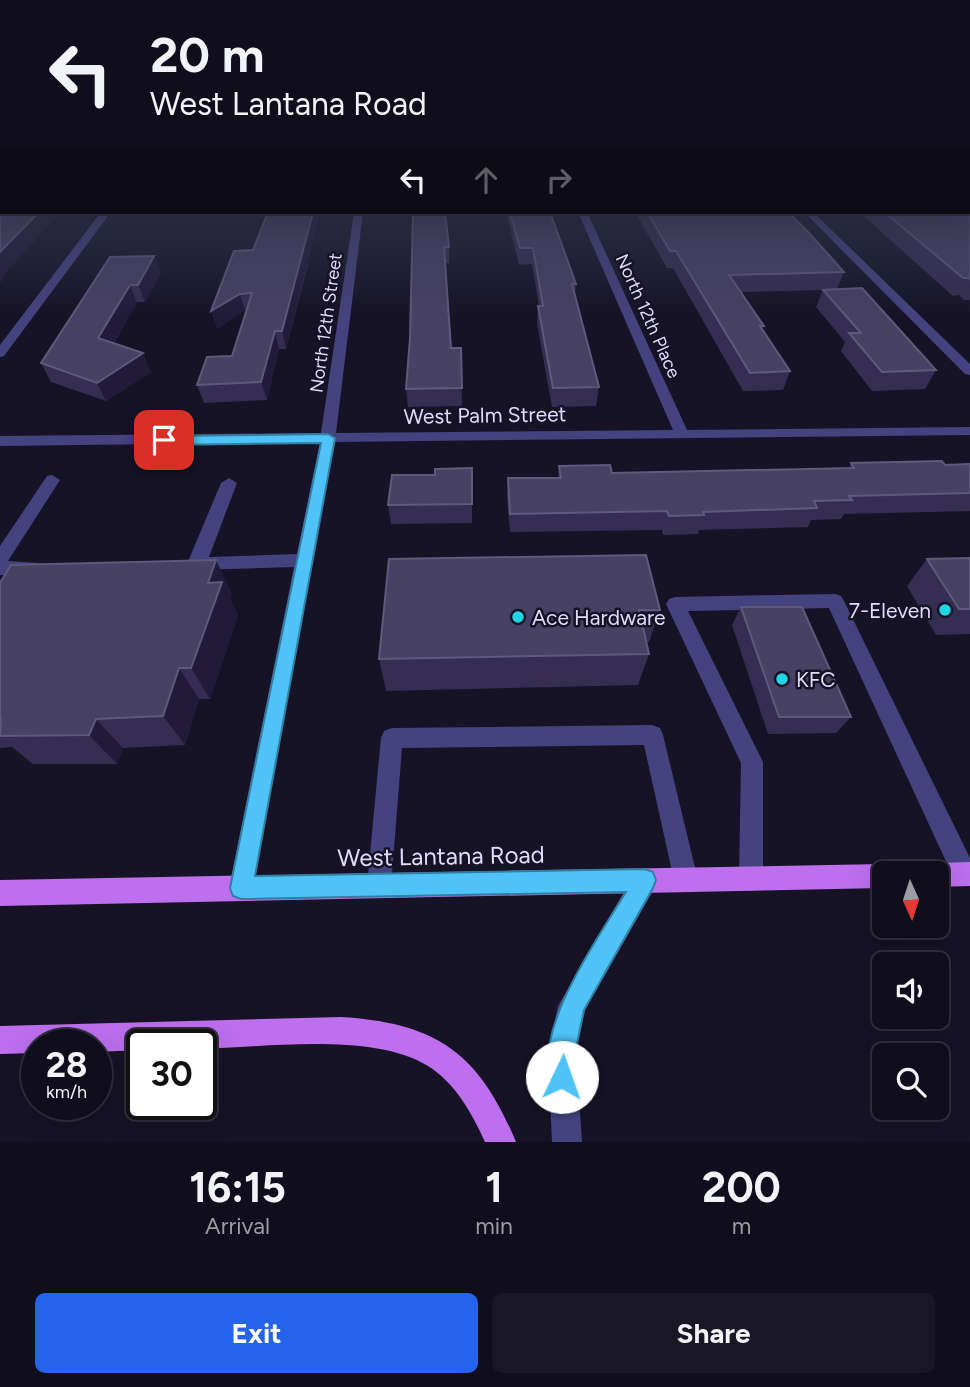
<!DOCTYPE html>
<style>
body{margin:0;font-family:Figtree,sans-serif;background:#191725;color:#f1f3f6;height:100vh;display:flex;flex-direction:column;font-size:26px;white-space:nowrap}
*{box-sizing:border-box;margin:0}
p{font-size:23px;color:#9c9ca3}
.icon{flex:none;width:38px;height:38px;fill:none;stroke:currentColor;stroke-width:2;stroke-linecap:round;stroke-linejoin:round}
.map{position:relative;height:1142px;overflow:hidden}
.side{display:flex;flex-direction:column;background:#100e1c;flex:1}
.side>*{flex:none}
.banner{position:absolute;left:0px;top:0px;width:971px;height:214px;box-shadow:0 7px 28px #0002,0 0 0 2px #302e3b;background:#100e1c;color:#f1f3f6;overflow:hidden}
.needle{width:46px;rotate:177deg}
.controls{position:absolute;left:872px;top:861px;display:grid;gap:14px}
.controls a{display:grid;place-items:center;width:77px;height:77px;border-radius:10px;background:#100e1c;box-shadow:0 7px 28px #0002,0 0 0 2px #302e3b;font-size:35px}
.speed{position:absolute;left:21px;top:1029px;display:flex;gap:14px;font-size:35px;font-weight:700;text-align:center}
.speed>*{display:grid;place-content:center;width:91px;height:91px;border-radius:50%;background:#100e1c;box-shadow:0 7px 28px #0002,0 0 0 2px #302e3b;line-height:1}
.speed small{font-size:18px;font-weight:400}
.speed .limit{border:4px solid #111;border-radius:10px;background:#fff;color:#111}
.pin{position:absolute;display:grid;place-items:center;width:60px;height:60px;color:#fff;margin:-30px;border-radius:14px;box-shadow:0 4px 10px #0006}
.me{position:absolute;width:77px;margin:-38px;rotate:3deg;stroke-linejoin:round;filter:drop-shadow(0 0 5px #0008)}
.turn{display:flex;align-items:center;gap:24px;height:147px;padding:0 35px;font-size:32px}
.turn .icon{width:91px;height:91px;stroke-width:2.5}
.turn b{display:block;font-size:49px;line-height:60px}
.lanes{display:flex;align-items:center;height:66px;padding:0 35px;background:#0003;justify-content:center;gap:35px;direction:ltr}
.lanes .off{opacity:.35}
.eta{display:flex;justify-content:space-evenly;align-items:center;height:119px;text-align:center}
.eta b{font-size:42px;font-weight:700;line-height:49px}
.action{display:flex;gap:14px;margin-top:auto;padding:14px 35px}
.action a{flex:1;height:80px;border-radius:10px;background:#2563eb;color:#fff;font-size:28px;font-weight:700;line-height:80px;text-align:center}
.action a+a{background:#191725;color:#f1f3f6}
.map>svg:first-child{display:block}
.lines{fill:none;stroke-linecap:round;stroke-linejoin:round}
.minor{fill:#444380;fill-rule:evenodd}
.major{fill:#bd6fee;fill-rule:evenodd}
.wall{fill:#352e52}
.shaded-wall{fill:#211b39}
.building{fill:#474164;stroke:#5f597c;stroke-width:2}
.route{fill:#4fc3f7;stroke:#337fa1;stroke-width:2}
.poi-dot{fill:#1ed4e5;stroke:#161326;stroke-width:2.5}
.labels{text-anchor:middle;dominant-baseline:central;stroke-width:5;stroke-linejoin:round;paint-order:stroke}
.far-street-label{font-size:18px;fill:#dfdcfb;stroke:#161326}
.street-label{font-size:21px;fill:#dfdcfb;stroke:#161326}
.poi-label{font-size:21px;fill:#dfdcfb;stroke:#161326;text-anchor:start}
.near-street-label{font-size:24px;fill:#dfdcfb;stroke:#161326}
</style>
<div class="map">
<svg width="970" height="1142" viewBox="0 0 970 1142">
<rect width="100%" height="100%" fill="#161326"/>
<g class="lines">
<g class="minor">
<rect x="0" y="175" width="2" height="4"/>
<path d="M 101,212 L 111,212 L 4,356 L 0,357 L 0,345 Z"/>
<path d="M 354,212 L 363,212 L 336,433 L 673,430 L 578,212 L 587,212 L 687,430 L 970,427 L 970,435 L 334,442 L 253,888 L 250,897 L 241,900 L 232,897 L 229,888 L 294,567 L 196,570 L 190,569 L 187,564 L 221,483 L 229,478 L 237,483 L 209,557 L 297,554 L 320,442 L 0,446 L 0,436 L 321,433 Z"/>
<path d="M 804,212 L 813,212 L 970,364 L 970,375 L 965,374 Z"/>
<path d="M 52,475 L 60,480 L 8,561 L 38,563 L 41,568 L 38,573 L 0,575 L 0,546 L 47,476 Z"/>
<path d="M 835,594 L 841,596 L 844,601 L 970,858 L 970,884 L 965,886 L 956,883 L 829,608 L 688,611 L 763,762 L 763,879 L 760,888 L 751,891 L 742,888 L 739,879 L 741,763 L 666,604 L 669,599 L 675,597 Z"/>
<path d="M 652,725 L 660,728 L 663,735 L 698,880 L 695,889 L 686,892 L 677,889 L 674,880 L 644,745 L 402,748 L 391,886 L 388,895 L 379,898 L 370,895 L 367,886 L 381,738 L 384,731 L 392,728 Z"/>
<path d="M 645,868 L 654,871 L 657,880 L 654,889 L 585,1010 L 576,1053 L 582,1142 L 552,1142 L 548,1053 L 558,1006 L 636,871 Z"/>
</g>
<g class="major">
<path d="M 970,862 L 970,886 L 936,887 L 936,873 L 924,873 L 927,866 L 936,863 Z"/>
<path d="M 884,864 L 893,867 L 895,873 L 884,873 L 884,888 L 0,906 L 0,880 Z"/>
<path d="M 341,1017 C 437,1023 479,1053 516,1142 L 485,1142 C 472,1113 455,1083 428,1066 C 374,1032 265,1047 201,1049 L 201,1045 L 142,1045 L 142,1050 L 96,1052 L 96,1045 L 37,1045 L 37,1053 L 0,1054 L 0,1026 Z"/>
</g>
</g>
<g class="wall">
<path d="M 970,159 L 970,300 L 964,300 L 959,295 L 953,296 L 859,212 L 970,212 Z"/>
<path d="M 413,212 L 449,247 L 449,263 L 445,263 L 451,348 L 461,348 L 462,406 L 408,407 L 406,389 L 410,338 Z"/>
<path d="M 506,212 L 550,212 L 576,284 L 575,294 L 599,387 L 596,406 L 552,407 L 537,324 L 538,306 L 539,306 L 532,264 L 519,265 Z"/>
<path d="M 635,212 L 788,212 L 844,272 L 837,289 L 936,370 L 925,389 L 872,391 L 841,351 L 845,342 L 816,307 L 823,290 L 740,292 L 764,326 L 763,330 L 790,371 L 783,390 L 743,391 L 673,268 L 667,268 Z"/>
<path d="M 253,250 L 308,264 L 286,349 L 279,349 L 267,400 L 204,403 L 197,385 L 232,356 L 246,310 L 245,310 L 217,329 Z"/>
<path d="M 154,256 L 161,272 L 145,302 L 137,302 L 114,343 L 151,372 L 106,401 L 51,382 L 41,363 Z"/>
<path d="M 851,463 L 970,464 L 970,511 L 844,514 L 841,519 L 811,520 L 808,527 L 699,530 L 698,534 L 663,535 L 662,530 L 510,532 L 507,497 L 508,478 L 558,478 L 559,466 L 612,473 L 849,468 Z"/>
<path d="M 472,468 L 472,523 L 391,524 L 388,505 L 435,475 Z"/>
<path d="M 970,558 L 970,634 L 936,635 L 907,586 L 927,559 Z"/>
<path d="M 389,559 L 660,610 L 649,642 L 646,642 L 649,654 L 638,685 L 386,691 L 379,659 Z"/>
<path d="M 0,583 L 232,594 L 230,599 L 238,615 L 210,699 L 199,699 L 185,745 L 123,748 L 117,764 L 33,764 L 12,747 L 0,748 Z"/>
<path d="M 741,607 L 851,717 L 836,733 L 768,734 L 732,625 Z"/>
</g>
<g class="shaded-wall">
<path d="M 39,212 L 61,212 L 3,276 L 4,278 L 0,283 L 0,252 Z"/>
<path d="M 313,212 L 320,212 L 286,349 L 282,331 Z"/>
<path d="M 154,256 L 161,272 L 145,302 L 138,285 Z"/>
<path d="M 130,285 L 137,302 L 106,356 L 98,338 Z"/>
<path d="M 240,294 L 245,310 L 217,329 L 211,311 Z"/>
<path d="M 275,331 L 279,349 L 267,400 L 261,382 Z"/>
<path d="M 143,353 L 151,372 L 106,401 L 97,383 Z"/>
<path d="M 216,560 L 232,594 L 230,599 L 238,615 L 210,699 L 191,668 L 208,583 Z"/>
<path d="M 179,668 L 199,699 L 185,745 L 163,716 Z"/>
<path d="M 96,719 L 123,748 L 117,764 L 89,735 Z"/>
</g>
<g class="building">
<path d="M 970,159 L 970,279 L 969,278 L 963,278 L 884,212 L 970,212 Z"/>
<path d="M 2,204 L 2,212 L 39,212 L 0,252 L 0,205 Z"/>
<path d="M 268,212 L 313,212 L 282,331 L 275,331 L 261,382 L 197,385 L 207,357 L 232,356 L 252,293 L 240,294 L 211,311 L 234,251 L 253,250 Z"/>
<path d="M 413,212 L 445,212 L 449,247 L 444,247 L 451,348 L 461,348 L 462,388 L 406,389 L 410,338 Z"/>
<path d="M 510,212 L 550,212 L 576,284 L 572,284 L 599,387 L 553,388 L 538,306 L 543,306 L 533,248 L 520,248 Z"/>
<path d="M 647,212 L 788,212 L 810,234 L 844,272 L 729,275 L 764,326 L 760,326 L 790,371 L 750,373 L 676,251 L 670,251 Z"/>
<path d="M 154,256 L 138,285 L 130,285 L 98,338 L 143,353 L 97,383 L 41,363 L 110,257 Z"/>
<path d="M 862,288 L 936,370 L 882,372 L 849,333 L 861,333 L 823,290 Z"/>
<path d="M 942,461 L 945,465 L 970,464 L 970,493 L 849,496 L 852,500 L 814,501 L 817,508 L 703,512 L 704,515 L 669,516 L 667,511 L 510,514 L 508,478 L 561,478 L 559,466 L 610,465 L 612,473 L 854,468 L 851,463 Z"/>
<path d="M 472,468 L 472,504 L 388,505 L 392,475 L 435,475 L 435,469 Z"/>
<path d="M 646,555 L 660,610 L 639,610 L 649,654 L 379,659 L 389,559 Z"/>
<path d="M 970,558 L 970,609 L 959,609 L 927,559 Z"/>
<path d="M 216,560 L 208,583 L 222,582 L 191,668 L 179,668 L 163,716 L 96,719 L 89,735 L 0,736 L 1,718 L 0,718 L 0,583 L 11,565 Z"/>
<path d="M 741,607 L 802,607 L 851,717 L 779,717 Z"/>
</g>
<linearGradient id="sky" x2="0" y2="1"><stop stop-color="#0c0a15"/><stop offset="0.5" stop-color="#363952"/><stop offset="1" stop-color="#363952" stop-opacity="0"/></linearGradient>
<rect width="970" height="319" fill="url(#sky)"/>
<path class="route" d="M 328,434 L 335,438 L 255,876 L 645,869 L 653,872 L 656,880 L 653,888 L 584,1010 L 575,1053 L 575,1077 L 571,1087 L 562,1090 L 552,1087 C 530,1032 598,938 626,892 L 241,899 L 233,896 L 230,888 L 321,443 L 164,445 L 158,440 L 164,436 Z"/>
<g class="poi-dot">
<circle cx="945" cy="610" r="7"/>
<circle cx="518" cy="617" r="7"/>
<circle cx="782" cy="679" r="7"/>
</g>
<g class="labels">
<g class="far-street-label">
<text transform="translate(648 316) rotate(66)">North 12th Place</text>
<text transform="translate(326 323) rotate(-82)">North 12th Street</text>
</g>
<g class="street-label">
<text transform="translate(485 415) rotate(-1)">West Palm Street</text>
</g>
<g class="poi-label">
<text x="931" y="610" text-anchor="end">7-Eleven</text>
<text x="532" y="617">Ace Hardware</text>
<text x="796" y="679">KFC</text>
</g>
<g class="near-street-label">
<text transform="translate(441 856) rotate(-1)">West Lantana Road</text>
</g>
</g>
</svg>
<div class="controls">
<a><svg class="needle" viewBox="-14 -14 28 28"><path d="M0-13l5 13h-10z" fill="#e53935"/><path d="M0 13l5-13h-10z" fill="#9c9ca3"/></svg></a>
<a><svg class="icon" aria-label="sound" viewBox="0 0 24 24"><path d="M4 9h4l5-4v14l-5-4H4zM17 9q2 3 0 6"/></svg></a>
<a><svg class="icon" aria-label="search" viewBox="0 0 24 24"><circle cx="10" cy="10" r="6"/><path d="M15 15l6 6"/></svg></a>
</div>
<div class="speed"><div>28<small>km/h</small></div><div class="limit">30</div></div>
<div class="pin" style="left:164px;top:440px;background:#d93025"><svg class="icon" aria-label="arrive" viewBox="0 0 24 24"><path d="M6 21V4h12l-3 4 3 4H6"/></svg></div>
<svg class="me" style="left:562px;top:1077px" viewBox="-20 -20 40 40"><circle r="19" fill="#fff"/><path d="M0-13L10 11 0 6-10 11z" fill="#4fc3f7"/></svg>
<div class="banner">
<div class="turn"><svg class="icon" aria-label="left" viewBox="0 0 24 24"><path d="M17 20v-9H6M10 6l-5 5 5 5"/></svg><div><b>20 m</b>West Lantana Road</div></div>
<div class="lanes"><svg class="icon" aria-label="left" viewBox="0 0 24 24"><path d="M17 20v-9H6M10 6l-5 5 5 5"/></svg><svg class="icon off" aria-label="ahead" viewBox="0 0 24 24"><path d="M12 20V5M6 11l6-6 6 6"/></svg><svg class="icon off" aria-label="right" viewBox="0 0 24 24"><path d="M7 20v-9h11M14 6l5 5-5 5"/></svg></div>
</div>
</div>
<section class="side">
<div class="eta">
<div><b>16:15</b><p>Arrival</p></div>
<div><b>1</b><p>min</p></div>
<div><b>200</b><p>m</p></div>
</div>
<div class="action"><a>Exit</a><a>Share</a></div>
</section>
